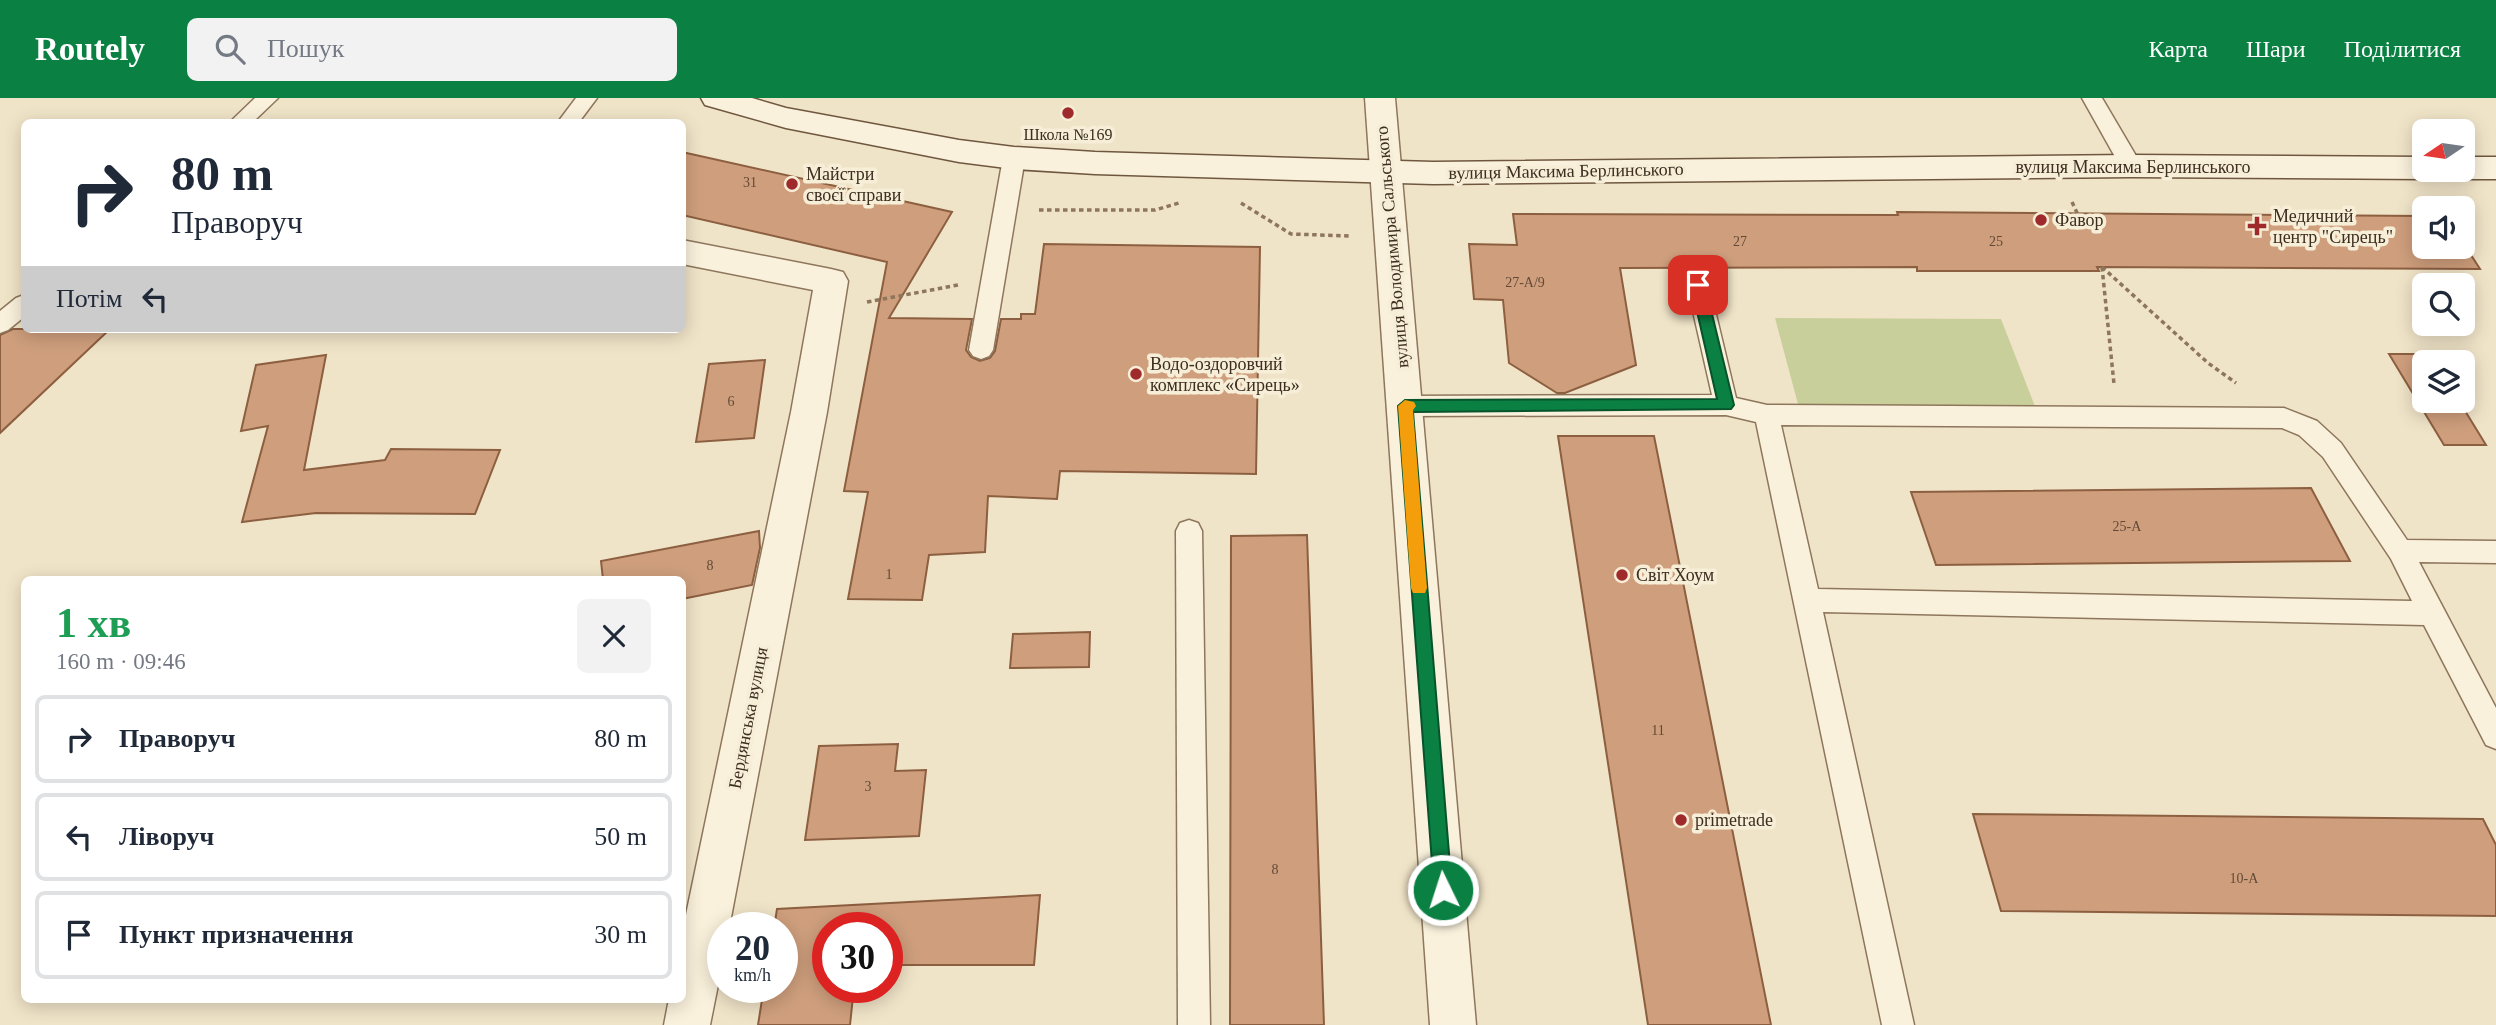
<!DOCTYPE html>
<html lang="uk">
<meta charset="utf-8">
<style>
body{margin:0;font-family:Georgia,serif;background:#f2f2f3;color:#1f2937;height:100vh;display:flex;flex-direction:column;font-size:26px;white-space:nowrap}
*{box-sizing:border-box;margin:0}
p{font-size:23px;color:#747a83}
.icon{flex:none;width:38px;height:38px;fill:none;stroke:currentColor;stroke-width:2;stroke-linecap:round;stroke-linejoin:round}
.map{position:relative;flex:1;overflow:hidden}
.panel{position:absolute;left:21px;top:478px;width:665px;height:427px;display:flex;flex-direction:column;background:#fff;border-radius:10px;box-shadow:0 4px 18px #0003}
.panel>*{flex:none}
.hud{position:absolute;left:21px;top:21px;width:665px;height:214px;border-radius:10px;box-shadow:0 4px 18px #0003;background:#fff;color:#1f2937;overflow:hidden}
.needle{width:46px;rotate:257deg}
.tools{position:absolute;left:2412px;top:21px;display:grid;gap:14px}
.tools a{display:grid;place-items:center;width:63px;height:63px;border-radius:10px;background:#fff;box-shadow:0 4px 18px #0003;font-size:35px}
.speed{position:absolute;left:707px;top:814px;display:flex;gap:14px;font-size:35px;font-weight:700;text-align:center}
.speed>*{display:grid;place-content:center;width:91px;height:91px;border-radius:50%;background:#fff;box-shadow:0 4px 18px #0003;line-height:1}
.speed small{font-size:18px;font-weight:400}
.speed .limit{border:10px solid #d22;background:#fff;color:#111}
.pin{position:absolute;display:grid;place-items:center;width:60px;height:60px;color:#fff;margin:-30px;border-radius:14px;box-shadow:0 4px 10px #0006}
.me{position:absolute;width:77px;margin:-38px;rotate:356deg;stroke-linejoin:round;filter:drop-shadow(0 0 5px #0008)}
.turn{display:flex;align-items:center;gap:24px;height:147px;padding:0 35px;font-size:32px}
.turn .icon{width:91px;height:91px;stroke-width:2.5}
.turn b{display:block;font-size:49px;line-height:60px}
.then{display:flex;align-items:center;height:66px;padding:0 35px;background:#0003;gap:14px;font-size:26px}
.round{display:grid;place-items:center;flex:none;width:74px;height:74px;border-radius:10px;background:#f2f2f3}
.overview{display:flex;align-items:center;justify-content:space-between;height:119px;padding:0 35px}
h1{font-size:42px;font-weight:600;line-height:52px;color:#1e9e55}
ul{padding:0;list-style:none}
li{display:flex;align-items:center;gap:21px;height:88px;margin:0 14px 10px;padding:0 21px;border:4px solid #e0e1e3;border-radius:10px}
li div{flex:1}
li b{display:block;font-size:26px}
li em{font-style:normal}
header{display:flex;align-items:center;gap:42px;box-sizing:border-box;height:98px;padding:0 35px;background:#0b8043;color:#fff}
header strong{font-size:33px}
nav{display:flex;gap:38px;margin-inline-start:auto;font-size:24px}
.search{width:490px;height:63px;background:#f2f2f3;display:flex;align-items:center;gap:18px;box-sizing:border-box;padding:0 24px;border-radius:10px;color:#747a83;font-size:26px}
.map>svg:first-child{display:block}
.green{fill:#c9cf9b}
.building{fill:#cf9f7d;stroke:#8d5f41;stroke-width:2}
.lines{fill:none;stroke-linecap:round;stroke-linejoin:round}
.lane-casing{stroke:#8d765c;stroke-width:3}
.street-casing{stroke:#8d765c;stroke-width:3}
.secondary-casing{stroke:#6f573f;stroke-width:3}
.path{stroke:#8d765c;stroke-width:3.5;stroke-dasharray:4.5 3.5;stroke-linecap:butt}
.lane{fill:#faf1dc;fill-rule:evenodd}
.street{fill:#faf1dc;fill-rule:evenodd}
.secondary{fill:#faf1dc;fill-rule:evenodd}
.route{fill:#0b8043;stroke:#07532c;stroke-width:2}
.slow{fill:#f59e0b}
.poi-dot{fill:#9e2a2b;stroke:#f7eed8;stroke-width:2.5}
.labels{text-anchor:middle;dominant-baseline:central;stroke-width:7;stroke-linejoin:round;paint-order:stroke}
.number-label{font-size:14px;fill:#624a37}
.far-poi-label{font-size:16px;fill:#3d2e20;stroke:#f7eed8}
.street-label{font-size:18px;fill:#3d2e20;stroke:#f7eed8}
.poi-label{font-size:18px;fill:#3d2e20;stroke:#f7eed8;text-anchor:start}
</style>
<header>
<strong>Routely</strong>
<div class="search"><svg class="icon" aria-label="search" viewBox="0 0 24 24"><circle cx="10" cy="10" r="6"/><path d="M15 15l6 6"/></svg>Пошук</div>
<nav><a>Карта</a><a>Шари</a><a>Поділитися</a></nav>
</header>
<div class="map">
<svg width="2496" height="927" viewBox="0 0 2496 927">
<rect width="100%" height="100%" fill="#f0e4c8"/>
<path class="green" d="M 1775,220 L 2001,221 L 2036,311 L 1799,310 Z"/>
<g class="building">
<path d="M 682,54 L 952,114 L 889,220 L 972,221 L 966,252 L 971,259 L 980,263 L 990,260 L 995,253 L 1001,221 L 1021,221 L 1021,216 L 1035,216 L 1044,146 L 1260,149 L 1256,376 L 1060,373 L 1057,401 L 988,398 L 985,454 L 929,457 L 922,502 L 848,501 L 868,394 L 844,393 L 887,164 L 682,117 Z"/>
<path d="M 1897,114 L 2424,118 L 2424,149 L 2462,149 L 2462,143 L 2480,171 L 2097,169 L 2099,173 L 1917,173 L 1917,169 L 1620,170 L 1636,267 L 1565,295 L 1557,295 L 1509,265 L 1503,202 L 1474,201 L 1469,146 L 1517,147 L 1513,116 L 1898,117 Z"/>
<path d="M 13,231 L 110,231 L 0,335 L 0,237 Z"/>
<path d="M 2389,256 L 2430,256 L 2435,264 L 2424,264 L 2424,303 L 2459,303 L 2486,347 L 2444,347 Z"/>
<path d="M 326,257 L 304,372 L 385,362 L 391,351 L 500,352 L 475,416 L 316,415 L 242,424 L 268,328 L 241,333 L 256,267 Z"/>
<path d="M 765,262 L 754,340 L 696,344 L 709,266 Z"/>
<path d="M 1558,338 L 1654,338 L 1771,927 L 1648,927 Z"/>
<path d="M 2311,390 L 2350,463 L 1936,467 L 1911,394 Z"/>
<path d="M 759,433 L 760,450 L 752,487 L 682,501 L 682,481 L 603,481 L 601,463 Z"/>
<path d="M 1307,437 L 1324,927 L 1230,927 L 1231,438 Z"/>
<path d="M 1090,534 L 1089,569 L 1010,570 L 1013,536 Z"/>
<path d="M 898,646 L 895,673 L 926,672 L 919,738 L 805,742 L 819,648 Z"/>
<path d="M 1973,716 L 2483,721 L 2496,747 L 2496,818 L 2001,813 Z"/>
<path d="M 1040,797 L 1034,867 L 887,867 L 887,830 L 828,830 L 828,889 L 854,889 L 850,927 L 758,927 L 764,889 L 782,889 L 782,830 L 774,830 L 777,811 Z"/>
</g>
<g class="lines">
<g class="lane-casing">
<g id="lane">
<path d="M 255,0 L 278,0 L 253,24 L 230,24 Z"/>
<path d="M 576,0 L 597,0 L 579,24 L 558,24 Z"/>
<path d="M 2082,0 L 2102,0 L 2142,68 L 2139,73 L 2131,75 L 2123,73 Z"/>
<path d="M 1014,53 L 1022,55 L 1025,60 L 993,252 L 989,258 L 981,261 L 973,258 L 969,252 L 1003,60 L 1006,55 Z"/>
<path d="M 1698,179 L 1706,181 L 1709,187 L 1736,300 L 1767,307 L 2284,310 L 2317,323 L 2341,345 L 2407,442 L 2496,443 L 2496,465 L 2419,464 L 2496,610 L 2496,651 L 2486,647 L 2424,527 L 1823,514 L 1914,927 L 1882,927 L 1756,324 L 1726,317 L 1405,318 L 1396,315 L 1393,308 L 1396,301 L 1405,298 L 1712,297 L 1687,187 L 1690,181 ZM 1781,327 L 2282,330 L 2299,337 L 2323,359 L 2391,461 L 2412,503 L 1818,491 Z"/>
<path d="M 24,197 L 24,219 L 8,232 L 0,235 L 0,213 L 16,200 Z"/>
<path d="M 1189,422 L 1198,425 L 1202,433 L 1210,927 L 1178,927 L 1176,433 L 1180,425 Z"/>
</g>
</g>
<g class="street-casing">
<g id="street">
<path d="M 1365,0 L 1395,0 L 1476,927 L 1430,927 Z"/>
<path d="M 682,142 L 831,171 L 843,174 L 848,183 L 827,314 L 729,830 L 723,830 L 723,862 L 710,927 L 664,927 L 669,901 L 682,901 L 682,836 L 791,314 L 813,192 L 682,166 Z"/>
</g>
</g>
<g class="secondary-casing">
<g id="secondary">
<path d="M 701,0 L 752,0 L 786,10 L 959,42 L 1014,49 L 1095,54 L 1433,64 L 2131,57 L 2424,59 L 2424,72 L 2439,72 L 2435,78 L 2424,81 L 2131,79 L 1433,86 L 1095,76 L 1014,71 L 959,64 L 786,30 L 705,7 Z"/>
<path d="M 2462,59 L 2496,59 L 2496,81 L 2462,81 L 2451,78 L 2447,72 L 2462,72 Z"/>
</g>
</g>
<g class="path">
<path d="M 2072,104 L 2078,117"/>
<path d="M 1241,105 L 1291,136 L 1350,138"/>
<path d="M 1039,112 L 1155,112 L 1179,105"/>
<path d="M 2102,169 L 2208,265 L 2236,285"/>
<path d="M 2102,169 L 2114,286"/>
<path d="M 867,204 L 958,187"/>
</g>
<use href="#lane" class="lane"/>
<use href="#street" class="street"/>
<use href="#secondary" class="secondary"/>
</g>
<path class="route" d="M 1698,181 L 1705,187 L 1734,307 L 1731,311 L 1413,314 L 1452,792 L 1449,799 L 1443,801 L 1436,799 L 1434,792 L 1398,308 L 1405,302 L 1717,301 L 1691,187 Z"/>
<path class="slow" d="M 1405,302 L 1414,304 L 1416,308 L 1413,312 L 1427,490 L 1425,495 L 1413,495 L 1411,490 L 1398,308 Z"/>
<g class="poi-dot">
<circle cx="1068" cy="15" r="7"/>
<circle cx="792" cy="86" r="7"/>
<circle cx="2041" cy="122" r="7"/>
<path d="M2253.5 117.5h7v7h7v7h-7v7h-7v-7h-7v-7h7z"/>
<circle cx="1136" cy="276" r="7"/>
<circle cx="1622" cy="477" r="7"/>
<circle cx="1681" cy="722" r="7"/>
</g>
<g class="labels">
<g class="number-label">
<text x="750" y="84">31</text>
<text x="1740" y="143">27</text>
<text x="1996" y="143">25</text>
<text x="1525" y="184">27-А/9</text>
<text x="731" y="303">6</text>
<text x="2127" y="428">25-А</text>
<text x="710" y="467">8</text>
<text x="889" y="476">1</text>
<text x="1658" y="632">11</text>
<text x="868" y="688">3</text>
<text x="1275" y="771">8</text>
<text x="2244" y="780">10-А</text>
</g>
<g class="far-poi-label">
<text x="1068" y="36">Школа №169</text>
</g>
<g class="street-label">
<text x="2133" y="69">вулиця Максима Берлинського</text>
<text transform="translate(1566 73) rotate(-1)">вулиця Максима Берлинського</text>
<text transform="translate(1392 149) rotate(-95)">вулиця Володимира Сальського</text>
<text transform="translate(748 620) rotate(-79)">Бердянська вулиця</text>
</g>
<g class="poi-label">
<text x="806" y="76">Майстри<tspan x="806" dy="21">своєї справи</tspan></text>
<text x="2273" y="118">Медичний<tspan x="2273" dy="21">центр "Сирець"</tspan></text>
<text x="2055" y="122">Фавор</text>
<text x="1150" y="266">Водо-оздоровчий<tspan x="1150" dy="21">комплекс «Сирець»</tspan></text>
<text x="1636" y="477">Світ Хоум</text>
<text x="1695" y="722">primetrade</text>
</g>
</g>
</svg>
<div class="tools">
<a><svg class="needle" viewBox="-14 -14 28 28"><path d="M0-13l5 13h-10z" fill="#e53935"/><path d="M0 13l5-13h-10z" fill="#747a83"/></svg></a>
<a><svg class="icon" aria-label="sound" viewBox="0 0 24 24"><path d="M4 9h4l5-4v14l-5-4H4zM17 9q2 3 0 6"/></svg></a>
<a><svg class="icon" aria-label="search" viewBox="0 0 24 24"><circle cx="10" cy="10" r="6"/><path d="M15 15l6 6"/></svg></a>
<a><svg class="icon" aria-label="layers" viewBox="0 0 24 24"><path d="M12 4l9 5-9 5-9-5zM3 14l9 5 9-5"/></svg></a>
</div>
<div class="speed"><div>20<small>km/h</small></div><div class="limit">30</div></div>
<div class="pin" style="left:1698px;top:187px;background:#d93025"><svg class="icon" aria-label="arrive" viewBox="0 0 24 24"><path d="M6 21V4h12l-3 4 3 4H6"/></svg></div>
<svg class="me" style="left:1443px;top:792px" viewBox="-20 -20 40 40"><circle r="17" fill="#0b8043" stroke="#fff" stroke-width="3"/><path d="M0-11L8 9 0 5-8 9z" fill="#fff"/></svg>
<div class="hud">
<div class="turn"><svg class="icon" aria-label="right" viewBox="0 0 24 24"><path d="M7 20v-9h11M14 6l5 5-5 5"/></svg><div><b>80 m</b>Праворуч</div></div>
<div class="then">Потім<svg class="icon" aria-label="left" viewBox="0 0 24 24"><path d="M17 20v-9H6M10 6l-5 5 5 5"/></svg></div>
</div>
<section class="panel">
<div class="overview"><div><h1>1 хв</h1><p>160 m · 09:46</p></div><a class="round"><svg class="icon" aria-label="close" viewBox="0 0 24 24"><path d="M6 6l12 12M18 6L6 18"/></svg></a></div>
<ul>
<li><svg class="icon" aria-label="right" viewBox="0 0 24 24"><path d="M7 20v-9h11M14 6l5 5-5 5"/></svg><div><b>Праворуч</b></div><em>80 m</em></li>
<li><svg class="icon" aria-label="left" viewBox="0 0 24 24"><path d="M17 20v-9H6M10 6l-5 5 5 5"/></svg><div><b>Ліворуч</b></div><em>50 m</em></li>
<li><svg class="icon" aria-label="arrive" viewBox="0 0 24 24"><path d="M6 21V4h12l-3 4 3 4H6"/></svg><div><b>Пункт призначення</b></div><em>30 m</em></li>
</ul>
</section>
</div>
